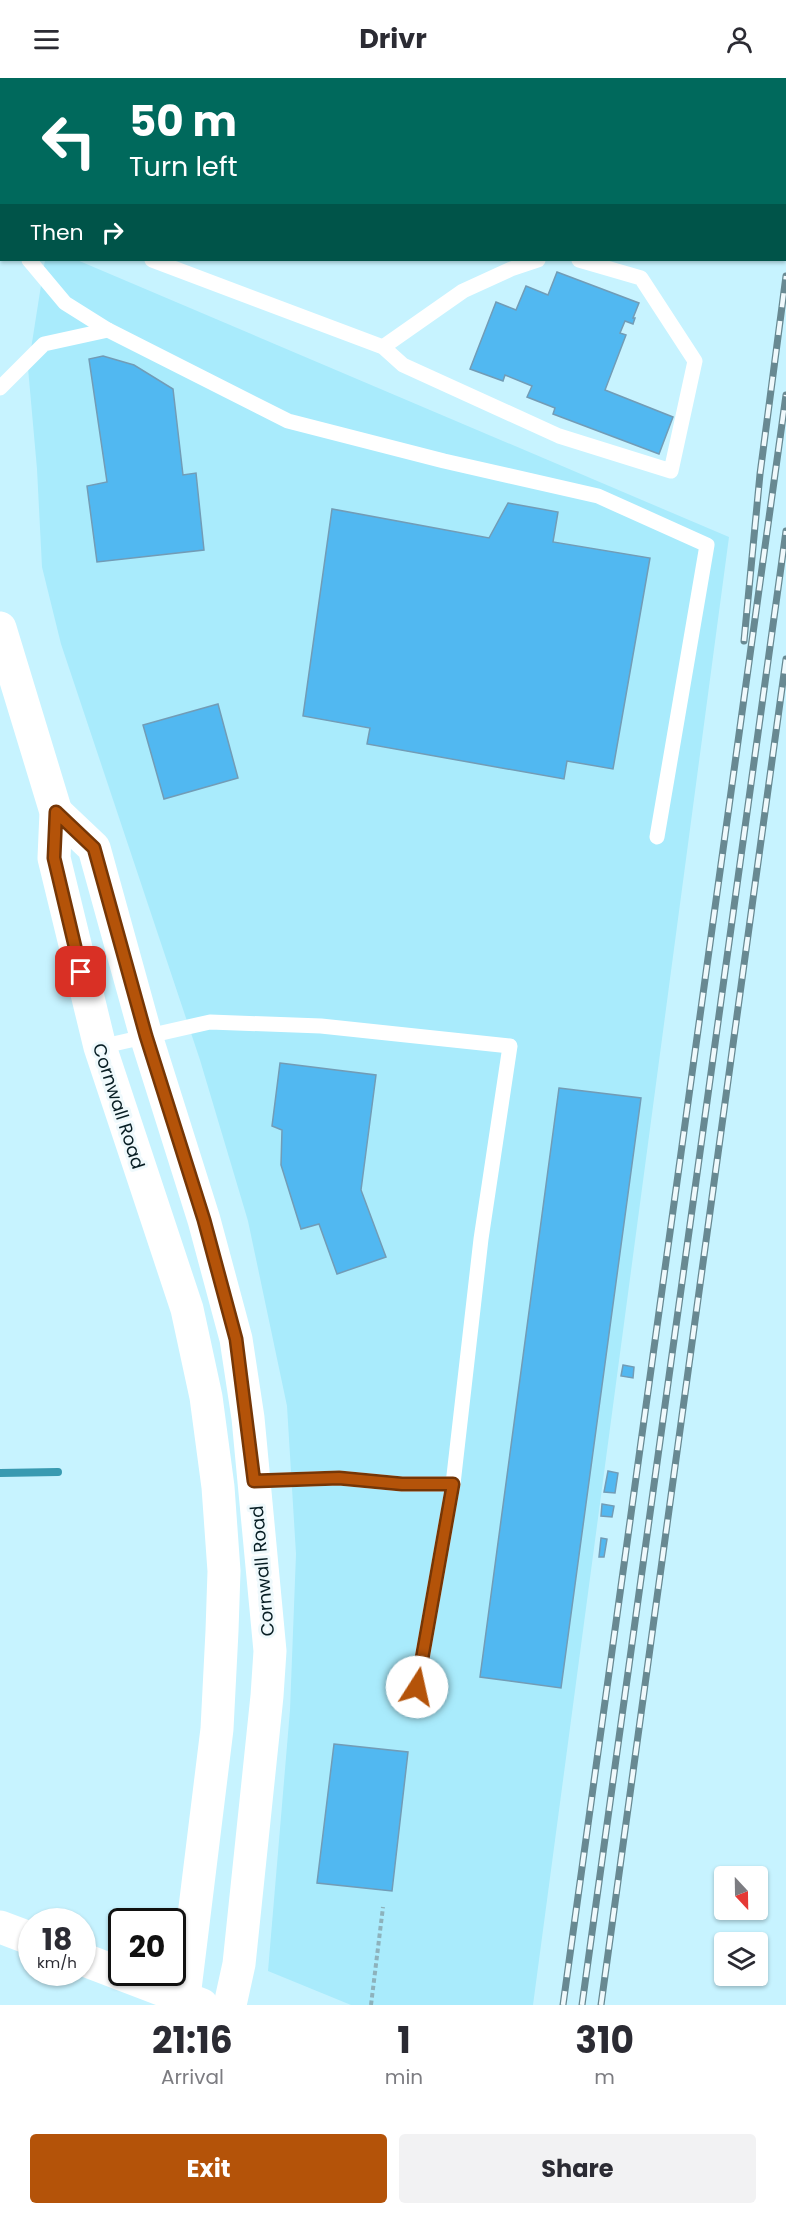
<!DOCTYPE html>
<style>
body{margin:0;font-family:Poppins,sans-serif;background:#f2f2f3;color:#2b2b33;height:100vh;display:flex;flex-direction:column;font-size:22px;white-space:nowrap}
*{box-sizing:border-box;margin:0}
p{font-size:20px;color:#7c7c81}
.icon{flex:none;width:33px;height:33px;fill:none;stroke:currentColor;stroke-width:2;stroke-linecap:round;stroke-linejoin:round}
.map{position:relative;height:1927px;overflow:hidden}
.panel{display:flex;flex-direction:column;background:#fff;flex:1}
.panel>*{flex:none}
.top-card{position:absolute;left:0px;top:0px;width:786px;height:183px;box-shadow:0 2px 4px #0004;background:#00695c;color:#fff;overflow:hidden}
.needle{width:39px;rotate:158deg}
.controls{position:absolute;left:714px;top:1788px;display:grid;gap:12px}
.controls a{display:grid;place-items:center;width:54px;height:54px;border-radius:6px;background:#fff;box-shadow:0 2px 4px #0004;font-size:30px}
.speed{position:absolute;left:18px;top:1830px;display:flex;gap:12px;font-size:30px;font-weight:700;text-align:center}
.speed>*{display:grid;place-content:center;width:78px;height:78px;border-radius:50%;background:#fff;box-shadow:0 2px 4px #0004;line-height:1}
.speed small{font-size:15px;font-weight:400}
.speed .limit{border:3px solid #111;border-radius:9px;background:#fff;color:#111}
.pin{position:absolute;display:grid;place-items:center;width:51px;height:51px;color:#fff;margin:-26px;border-radius:12px;box-shadow:0 3px 9px #0006}
.me{position:absolute;width:66px;margin:-33px;rotate:10deg;stroke-linejoin:round;filter:drop-shadow(0 0 4px #0008)}
.turn{display:flex;align-items:center;gap:21px;height:126px;padding:0 30px;font-size:27px}
.turn .icon{width:78px;height:78px;stroke-width:2.5}
.turn b{display:block;font-size:42px;line-height:51px}
.then{display:flex;align-items:center;height:57px;padding:0 30px;background:#0003;gap:12px;font-size:22px}
.eta{display:flex;justify-content:space-evenly;align-items:center;height:102px;text-align:center}
.eta b{font-size:36px;font-weight:700;line-height:42px}
.action{display:flex;gap:12px;margin-top:auto;padding:12px 30px}
.action a{flex:1;height:69px;border-radius:6px;background:#b45309;color:#fff;font-size:24px;font-weight:700;line-height:69px;text-align:center}
.action a+a{background:#f2f2f3;color:#2b2b33}
header{display:flex;justify-content:space-between;align-items:center;height:78px;padding:0 30px;background:#fff;font-size:27px;font-weight:700}
.map>svg:first-child{display:block}
.built{fill:#a9ebfc}
.green{fill:#86d3a4}
.lines{fill:none;stroke-linecap:round;stroke-linejoin:round}
.stream{stroke:#399ab1;stroke-width:8}
.building{fill:#51b8f1;stroke:#729cb6;stroke-width:1.5}
.path{stroke:#8db2bc;stroke-width:4;stroke-dasharray:4.5 3;stroke-linecap:butt}
.service{stroke:#fff;stroke-width:15}
.tertiary{stroke:#fff;stroke-width:33}
.secondary{stroke:#fff;stroke-width:33}
.rail-casing{stroke:#688992;stroke-width:7}
.rail{stroke:#eff9fc;stroke-width:4.5;stroke-dasharray:14;stroke-linecap:butt}
.route-casing{stroke:#753606;stroke-width:15}
.route{stroke:#b45309;stroke-width:10}
.labels{text-anchor:middle;dominant-baseline:central;stroke-width:6;stroke-linejoin:round;paint-order:stroke}
.street-label{font-size:18px;fill:#071d23;stroke:#eff9fc}
</style>
<header><svg class="icon" aria-label="menu" viewBox="0 0 24 24"><path d="M4 6h16M4 12h16M4 18h16"/></svg>Drivr<svg class="icon" aria-label="person" viewBox="0 0 24 24"><circle cx="12" cy="8" r="4"/><path d="M4 21q1-7 8-7t8 7"/></svg></header>
<div class="map">
<svg width="786" height="1927" viewBox="0 0 786 1927">
<rect width="100%" height="100%" fill="#c7f3ff"/>
<path class="built" d="M 45,182 L 77,182 L 729,459 L 533,1927 L 351,1927 L 268,1893 L 290,1632 L 296,1476 L 287,1328 L 248,1143 L 200,982 L 61,566 L 42,489 L 37,391 L 28,290 Z"/>
<path class="green" d="M 161,0 L 786,0 L 785,15 L 784,2 Z"/>
<g class="lines">
<path class="stream" d="M 0,1395 L 58,1394"/>
</g>
<g class="building">
<path d="M 557,194 L 639,225 L 633,240 L 635,240 L 633,246 L 625,243 L 620,255 L 626,257 L 605,312 L 673,339 L 659,376 L 553,336 L 555,330 L 527,319 L 532,308 L 505,297 L 503,303 L 470,291 L 496,224 L 516,232 L 526,208 L 548,217 Z"/>
<path d="M 103,278 L 134,287 L 173,311 L 183,397 L 196,395 L 204,472 L 97,484 L 87,408 L 107,404 L 89,281 Z"/>
<path d="M 508,425 L 558,434 L 553,464 L 650,480 L 613,691 L 567,683 L 564,701 L 367,666 L 370,650 L 303,638 L 332,431 L 489,460 Z"/>
<path d="M 218,626 L 238,700 L 164,721 L 143,647 Z"/>
<path d="M 280,985 L 376,997 L 361,1112 L 386,1179 L 337,1196 L 319,1146 L 301,1151 L 281,1087 L 282,1052 L 272,1048 Z"/>
<path d="M 559,1010 L 641,1020 L 561,1610 L 480,1599 Z"/>
<path d="M 623,1287 L 634,1289 L 633,1300 L 621,1298 Z"/>
<path d="M 608,1393 L 618,1395 L 615,1415 L 604,1414 Z"/>
<path d="M 602,1426 L 614,1428 L 612,1439 L 601,1438 Z"/>
<path d="M 601,1460 L 607,1461 L 604,1479 L 599,1479 Z"/>
<path d="M 334,1666 L 408,1674 L 392,1813 L 317,1805 Z"/>
</g>
<g class="lines">
<g class="path">
<path d="M 247,0 L 252,2"/>
<path d="M 294,0 L 297,2"/>
<path d="M 285,2 L 286,0"/>
<path d="M 666,2 L 667,0"/>
<path d="M 371,1927 L 383,1829"/>
</g>
<g class="service">
<path d="M 29,182 L 65,225 L 108,252 L 288,343 L 444,383 L 598,418 L 707,467 L 657,759"/>
<path d="M 152,182 L 383,269 L 403,287 L 559,358 L 671,393 L 695,283 L 641,200 L 579,182"/>
<path d="M 383,269 L 463,213 L 511,191 L 538,182"/>
<path d="M 0,310 L 44,266 L 108,252"/>
<path d="M 100,969 L 210,944 L 321,948 L 510,968 L 481,1161 L 453,1406 L 417,1609"/>
<path d="M 254,1403 L 339,1400 L 402,1406 L 453,1406"/>
</g>
<g class="tertiary">
<path d="M 0,1849 L 32,1861"/>
<path d="M 82,1881 L 202,1927"/>
</g>
<g class="secondary">
<path d="M 42,2 L 43,0"/>
<path d="M 0,153 L 2,149"/>
<path d="M 0,550 L 56,734 L 54,780 L 100,969 L 187,1231 L 206,1319 L 218,1409 L 224,1493 L 222,1553 L 217,1651 L 183,1927"/>
<path d="M 56,734 L 94,770 L 146,958 L 204,1142 L 236,1261 L 248,1340 L 270,1573 L 267,1618 L 239,1886 L 230,1927"/>
</g>
<g class="rail-casing">
<g id="rail">
<path d="M 744,563 L 760,396 L 786,198"/>
<path d="M 563,1927 L 786,317"/>
<path d="M 582,1927 L 786,453"/>
<path d="M 601,1927 L 786,581"/>
</g>
</g>
<use href="#rail" class="rail"/>
</g>
<g class="lines">
<g class="route-casing">
<path id="route" d="M 81,894 L 54,780 L 56,734 L 94,770 L 146,958 L 204,1142 L 236,1261 L 254,1403 L 339,1400 L 402,1406 L 453,1406 L 417,1609"/>
</g>
<use href="#route" class="route"/>
</g>
<g class="labels">
<g class="street-label">
<text transform="translate(119 1028) rotate(72)">Cornwall Road</text>
<text transform="translate(262 1493) rotate(-95)">Cornwall Road</text>
</g>
</g>
</svg>
<div class="controls">
<a><svg class="needle" viewBox="-14 -14 28 28"><path d="M0-13l5 13h-10z" fill="#e53935"/><path d="M0 13l5-13h-10z" fill="#7c7c81"/></svg></a>
<a><svg class="icon" aria-label="layers" viewBox="0 0 24 24"><path d="M12 4l9 5-9 5-9-5zM3 14l9 5 9-5"/></svg></a>
</div>
<div class="speed"><div>18<small>km/h</small></div><div class="limit">20</div></div>
<div class="pin" style="left:81px;top:894px;background:#d93025"><svg class="icon" aria-label="arrive" viewBox="0 0 24 24"><path d="M6 21V4h12l-3 4 3 4H6"/></svg></div>
<svg class="me" style="left:417px;top:1609px" viewBox="-20 -20 40 40"><circle r="19" fill="#fff"/><path d="M0-13L10 11 0 6-10 11z" fill="#b45309"/></svg>
<div class="top-card">
<div class="turn"><svg class="icon" aria-label="left" viewBox="0 0 24 24"><path d="M17 20v-9H6M10 6l-5 5 5 5"/></svg><div><b>50 m</b>Turn left</div></div>
<div class="then">Then<svg class="icon" aria-label="right" viewBox="0 0 24 24"><path d="M7 20v-9h11M14 6l5 5-5 5"/></svg></div>
</div>
</div>
<section class="panel">
<div class="eta">
<div><b>21:16</b><p>Arrival</p></div>
<div><b>1</b><p>min</p></div>
<div><b>310</b><p>m</p></div>
</div>
<div class="action"><a>Exit</a><a>Share</a></div>
</section>
